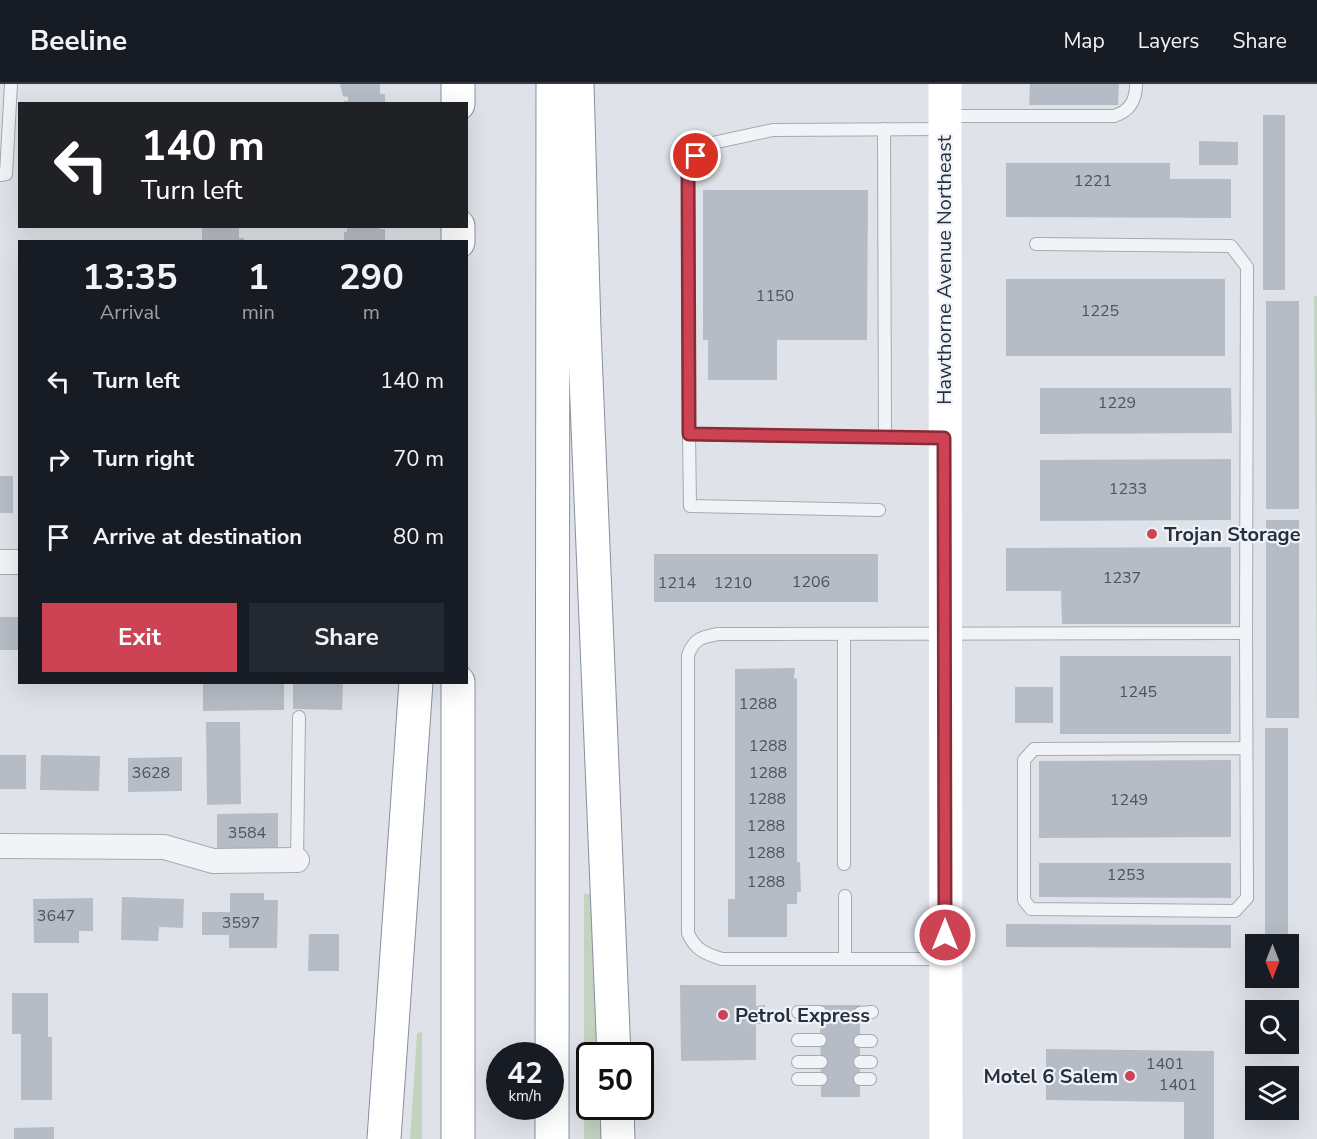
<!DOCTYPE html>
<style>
body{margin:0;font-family:"Nunito Sans",sans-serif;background:#242831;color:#f1f3f6;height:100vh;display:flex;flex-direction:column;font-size:22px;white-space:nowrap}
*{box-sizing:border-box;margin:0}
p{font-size:20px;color:#9ea1a6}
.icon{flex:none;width:33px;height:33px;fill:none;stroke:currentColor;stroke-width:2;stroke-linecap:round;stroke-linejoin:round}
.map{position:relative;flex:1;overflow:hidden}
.side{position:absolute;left:18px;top:156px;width:450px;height:444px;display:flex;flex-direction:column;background:#171b24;border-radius:0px;box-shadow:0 6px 24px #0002}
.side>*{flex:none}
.hud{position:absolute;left:18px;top:18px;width:450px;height:126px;border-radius:0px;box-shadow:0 6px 24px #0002;background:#202124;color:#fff;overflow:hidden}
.needle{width:39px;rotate:180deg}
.fabs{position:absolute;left:1245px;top:850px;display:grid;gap:12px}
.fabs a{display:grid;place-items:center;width:54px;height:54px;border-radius:0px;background:#171b24;box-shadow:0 6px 24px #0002;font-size:30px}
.speed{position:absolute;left:486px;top:958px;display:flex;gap:12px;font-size:30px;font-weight:700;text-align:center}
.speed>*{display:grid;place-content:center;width:78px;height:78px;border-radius:50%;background:#171b24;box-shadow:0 6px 24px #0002;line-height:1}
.speed small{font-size:15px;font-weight:400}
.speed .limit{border:3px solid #111;border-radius:9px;background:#fff;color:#111}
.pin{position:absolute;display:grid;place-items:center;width:51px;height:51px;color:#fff;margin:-26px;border:3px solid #fff;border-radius:50%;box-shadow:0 2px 6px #0007}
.me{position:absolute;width:66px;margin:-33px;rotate:0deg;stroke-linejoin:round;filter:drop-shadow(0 0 4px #0008)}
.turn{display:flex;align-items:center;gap:21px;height:126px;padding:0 24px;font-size:27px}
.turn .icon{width:78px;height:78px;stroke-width:2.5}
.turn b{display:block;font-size:42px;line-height:51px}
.eta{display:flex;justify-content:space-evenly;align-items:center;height:102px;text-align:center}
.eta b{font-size:36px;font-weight:700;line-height:42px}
.action{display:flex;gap:12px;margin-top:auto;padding:12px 24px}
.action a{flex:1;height:69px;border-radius:0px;background:#ce4354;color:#fff;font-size:24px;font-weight:700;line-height:69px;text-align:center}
.action a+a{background:#242831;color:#f1f3f6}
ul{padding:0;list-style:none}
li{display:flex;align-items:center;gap:18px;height:78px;padding:0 24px}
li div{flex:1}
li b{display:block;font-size:22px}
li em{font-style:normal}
header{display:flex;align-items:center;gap:36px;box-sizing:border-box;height:84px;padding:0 30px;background:#171b24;border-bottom:2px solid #363941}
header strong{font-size:28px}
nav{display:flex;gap:33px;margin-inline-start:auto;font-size:21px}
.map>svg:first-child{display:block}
.green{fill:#c4d2c0}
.building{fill:#b6bcc5}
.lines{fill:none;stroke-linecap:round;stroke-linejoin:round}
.service-casing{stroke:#a4aab3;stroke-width:14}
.minor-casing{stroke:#a4aab3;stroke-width:26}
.motorway-casing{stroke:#878f9f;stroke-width:35}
.service{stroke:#f2f3f7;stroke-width:12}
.minor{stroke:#f2f3f7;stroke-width:24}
.secondary{stroke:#fff;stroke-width:33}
.motorway{stroke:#fff;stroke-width:33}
.route-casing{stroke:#862c37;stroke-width:15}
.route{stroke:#ce4354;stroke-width:10}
.poi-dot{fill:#ce4354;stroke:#eff2f6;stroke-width:2}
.labels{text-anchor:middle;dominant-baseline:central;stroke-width:4.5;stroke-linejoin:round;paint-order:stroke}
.number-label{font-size:16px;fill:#4c5361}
.street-label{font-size:20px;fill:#283040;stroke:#eff2f6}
.poi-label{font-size:20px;font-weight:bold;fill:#283040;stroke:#eff2f6;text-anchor:start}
</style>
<header>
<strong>Beeline</strong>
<nav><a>Map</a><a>Layers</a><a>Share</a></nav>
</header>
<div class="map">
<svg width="1317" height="1055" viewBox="0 0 1317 1055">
<rect width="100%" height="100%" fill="#dfe3e9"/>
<g class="green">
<path d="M 1314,212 L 1317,212 L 1317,640 Z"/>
<path d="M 584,810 L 593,810 L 599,972 L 590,972 L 590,1023 L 601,1023 L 602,1055 L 584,1055 Z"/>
<path d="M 422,947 L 422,1055 L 410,1055 L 417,950 Z"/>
</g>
<g class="building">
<path d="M 340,0 L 380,0 L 380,10 L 385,10 L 385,20 L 344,20 L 344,17 L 348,17 L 348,13 L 343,12 Z"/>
<path d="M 1030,0 L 1119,0 L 1118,21 L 1029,21 Z"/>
<rect x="1263" y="31" width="22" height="175"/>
<path d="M 1199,57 L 1238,58 L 1238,81 L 1199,81 Z"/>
<path d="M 1006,79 L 1170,79 L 1170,95 L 1231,95 L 1231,134 L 1006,133 Z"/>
<path d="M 703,106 L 868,106 L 867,256 L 777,256 L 777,296 L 708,296 L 708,256 L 703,256 Z"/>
<path d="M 202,142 L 239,142 L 239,154 L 244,154 L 244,158 L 202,158 Z"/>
<path d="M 347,142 L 380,142 L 380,145 L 385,145 L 385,158 L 344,158 L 344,148 L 347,148 Z"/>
<rect x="1006" y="195" width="219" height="77"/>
<rect x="1266" y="217" width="33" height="208"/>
<path d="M 1040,304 L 1231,304 L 1232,349 L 1040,350 Z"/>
<path d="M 1231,375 L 1231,436 L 1040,437 L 1040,376 Z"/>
<rect x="0" y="392" width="13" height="37"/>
<rect x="1266" y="436" width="33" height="198"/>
<path d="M 1231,463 L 1231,540 L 1062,540 L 1061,507 L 1006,507 L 1006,464 Z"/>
<rect x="654" y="470" width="224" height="48"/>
<rect x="0" y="533" width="20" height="33"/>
<rect x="1060" y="572" width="171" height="78"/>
<path d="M 795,584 L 794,594 L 797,595 L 797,778 L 800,778 L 801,808 L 797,808 L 797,820 L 787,820 L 787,853 L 728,853 L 728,815 L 735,815 L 735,585 Z"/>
<path d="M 203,598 L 284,598 L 284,626 L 203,627 Z"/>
<path d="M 293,598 L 343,598 L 342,626 L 293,625 Z"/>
<rect x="1015" y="603" width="38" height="36"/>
<path d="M 206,638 L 240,638 L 241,720 L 207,721 Z"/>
<rect x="1265" y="644" width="23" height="217"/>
<rect x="0" y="671" width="26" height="34"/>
<path d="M 41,671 L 100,672 L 99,707 L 40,706 Z"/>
<path d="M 182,673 L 182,707 L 128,708 L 128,674 Z"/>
<path d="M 1231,676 L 1231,753 L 1039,754 L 1039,677 Z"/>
<path d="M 278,729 L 278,767 L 217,768 L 217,730 Z"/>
<path d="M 1039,779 L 1231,779 L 1231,814 L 1039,813 Z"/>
<path d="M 230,809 L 264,809 L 264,816 L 278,816 L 277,864 L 229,864 L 229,851 L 202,851 L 202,828 L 230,828 Z"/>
<path d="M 122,813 L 184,815 L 183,844 L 159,843 L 158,857 L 121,856 Z"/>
<path d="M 93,814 L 93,847 L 79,847 L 79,859 L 34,859 L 33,815 Z"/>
<path d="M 1006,840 L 1231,841 L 1231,864 L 1006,863 Z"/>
<path d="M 309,850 L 339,850 L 339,887 L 308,887 Z"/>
<path d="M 680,901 L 756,901 L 756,922 L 765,921 L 765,940 L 756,940 L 756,976 L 681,977 Z"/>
<path d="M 12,909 L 48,909 L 48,953 L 52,953 L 52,1016 L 21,1016 L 21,950 L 12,950 Z"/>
<path d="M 820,921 L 860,921 L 860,1013 L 821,1013 Z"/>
<path d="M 1046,965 L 1214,967 L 1214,1055 L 1184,1055 L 1184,1018 L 1046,1016 Z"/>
<path d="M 54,1043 L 54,1055 L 14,1055 L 14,1044 Z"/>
</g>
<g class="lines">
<g class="service-casing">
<g id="service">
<path d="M 946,32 L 1114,32 C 1130,27 1136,17 1136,0"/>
<path d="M 884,45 L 885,353"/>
<path d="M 0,91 L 6,90 L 11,0"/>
<path d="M 689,350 L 690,422 L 879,426"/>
<path d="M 943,354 L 689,350 L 688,83 L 703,61 L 773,46 L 944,45"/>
<path d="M 1246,549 L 1247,814 L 1235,827 L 1031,825 L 1024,816 L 1024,676 L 1034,665 L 1246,664"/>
<path d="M 844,550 L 844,780"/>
<path d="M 297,776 L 299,633"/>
<path d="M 845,812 L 845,875"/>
<path d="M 944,875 L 722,875 C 706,870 695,866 688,849 L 688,571 C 694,555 701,553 718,550 L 1246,549 L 1247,183 L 1231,162 L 1036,160"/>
<path d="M 798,928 L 820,928"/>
<path d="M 860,929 L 872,928"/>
<path d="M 798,956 L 820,956"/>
<path d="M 860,957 L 871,957"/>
<path d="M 798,978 L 821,978"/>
<path d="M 860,978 L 871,978"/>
<path d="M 798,995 L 821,995"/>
<path d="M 860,995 L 870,995"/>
</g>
</g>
<g class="minor-casing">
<g id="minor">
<path d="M 0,478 L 20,478"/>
<path d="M 0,762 L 164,763 L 213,777 L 297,776"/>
</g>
</g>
<g class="motorway-casing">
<g id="motorway">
<path d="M 458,0 L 458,20"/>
<path d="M 577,0 L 584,245 L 614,972"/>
<path d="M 458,142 L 458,158"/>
<path d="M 617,1023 L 618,1055"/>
<path d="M 384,1055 L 416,598"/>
<path d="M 458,1055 L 458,598"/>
<path d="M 552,1055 L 553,0"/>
</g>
</g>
<use href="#service" class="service"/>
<use href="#minor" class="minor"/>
<path class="secondary" d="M 945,0 L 946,1055"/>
<use href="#motorway" class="motorway"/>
</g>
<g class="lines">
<g class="route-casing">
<path id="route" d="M 696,72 L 688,83 L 689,350 L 944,354 L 945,851"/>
</g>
<use href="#route" class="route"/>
</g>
<g class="poi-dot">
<circle cx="1152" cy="450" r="6"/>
<circle cx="723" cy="931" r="6"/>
<circle cx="1130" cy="992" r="6"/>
</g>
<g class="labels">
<g class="number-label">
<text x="1093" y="97">1221</text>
<text x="775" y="212">1150</text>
<text x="1100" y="227">1225</text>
<text x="1117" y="319">1229</text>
<text x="1128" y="405">1233</text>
<text x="1122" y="494">1237</text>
<text x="811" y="498">1206</text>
<text x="677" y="499">1214</text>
<text x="733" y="499">1210</text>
<text x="1138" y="608">1245</text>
<text x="758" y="620">1288</text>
<text x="768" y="662">1288</text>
<text x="151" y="689">3628</text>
<text x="768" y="689">1288</text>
<text x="767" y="715">1288</text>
<text x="1129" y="716">1249</text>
<text x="766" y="742">1288</text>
<text x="247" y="749">3584</text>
<text x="766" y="769">1288</text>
<text x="1126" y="791">1253</text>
<text x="766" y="798">1288</text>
<text x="56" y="832">3647</text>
<text x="241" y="839">3597</text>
<text x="1165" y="980">1401</text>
<text x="1178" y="1001">1401</text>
</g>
<g class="street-label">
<text transform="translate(944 186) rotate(-90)">Hawthorne Avenue Northeast</text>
</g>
<g class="poi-label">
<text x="1164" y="450">Trojan Storage</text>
<text x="735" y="931">Petrol Express</text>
<text x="1118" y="992" text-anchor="end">Motel 6 Salem</text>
</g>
</g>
</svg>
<div class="fabs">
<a><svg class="needle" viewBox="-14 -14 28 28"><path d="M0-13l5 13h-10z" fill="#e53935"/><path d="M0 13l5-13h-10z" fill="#9ea1a6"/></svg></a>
<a><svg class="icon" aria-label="search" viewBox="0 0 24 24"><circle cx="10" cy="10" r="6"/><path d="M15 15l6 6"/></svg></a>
<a><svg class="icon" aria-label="layers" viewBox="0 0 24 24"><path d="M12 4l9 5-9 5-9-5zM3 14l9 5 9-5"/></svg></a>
</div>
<div class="speed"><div>42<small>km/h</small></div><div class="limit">50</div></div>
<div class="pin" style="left:696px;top:72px;background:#d93025"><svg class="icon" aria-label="arrive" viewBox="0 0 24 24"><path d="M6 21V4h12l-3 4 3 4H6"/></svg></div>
<svg class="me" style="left:945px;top:851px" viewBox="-20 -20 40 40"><circle r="17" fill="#ce4354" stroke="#fff" stroke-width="3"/><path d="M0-11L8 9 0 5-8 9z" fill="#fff"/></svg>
<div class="hud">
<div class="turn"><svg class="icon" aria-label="left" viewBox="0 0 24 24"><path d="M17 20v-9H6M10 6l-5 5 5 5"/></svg><div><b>140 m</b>Turn left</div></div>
</div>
<section class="side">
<div class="eta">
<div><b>13:35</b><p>Arrival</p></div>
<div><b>1</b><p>min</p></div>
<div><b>290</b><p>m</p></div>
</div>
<ul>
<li><svg class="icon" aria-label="left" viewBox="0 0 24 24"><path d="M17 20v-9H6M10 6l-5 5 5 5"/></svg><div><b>Turn left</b></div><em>140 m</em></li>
<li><svg class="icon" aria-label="right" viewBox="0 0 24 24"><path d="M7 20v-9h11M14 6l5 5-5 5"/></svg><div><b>Turn right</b></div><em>70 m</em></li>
<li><svg class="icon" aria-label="arrive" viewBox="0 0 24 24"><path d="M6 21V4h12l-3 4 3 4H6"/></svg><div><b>Arrive at destination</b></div><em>80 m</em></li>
</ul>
<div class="action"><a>Exit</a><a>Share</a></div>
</section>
</div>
